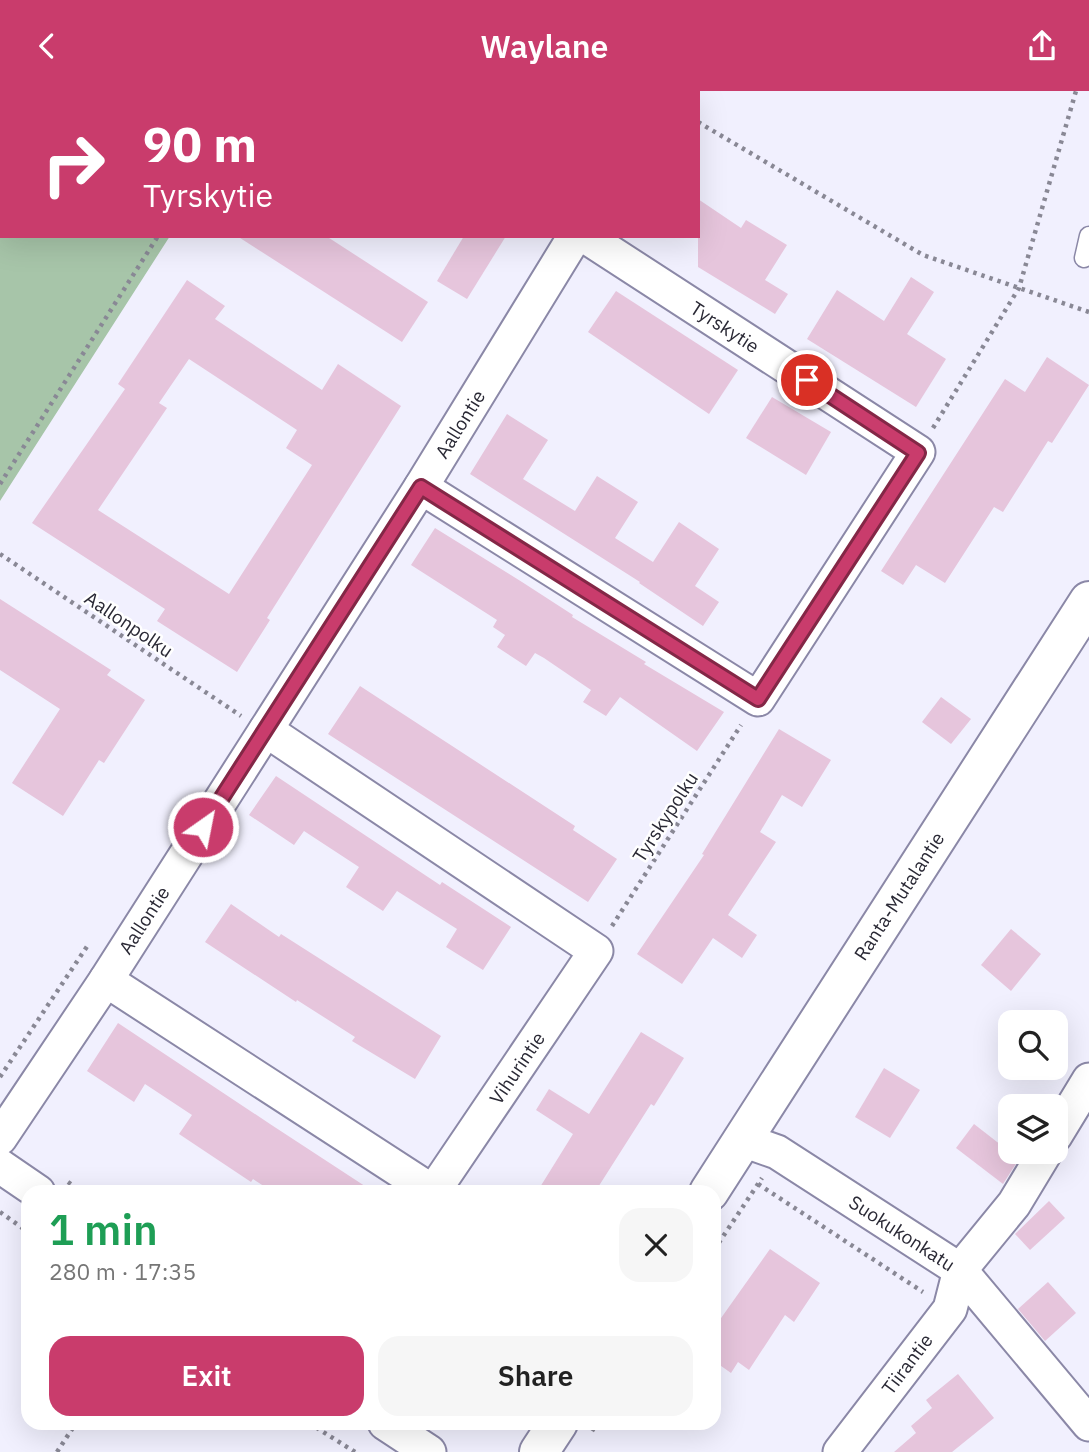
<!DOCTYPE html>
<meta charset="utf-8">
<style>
body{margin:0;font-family:"IBM Plex Sans",sans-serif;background:#f6f6f6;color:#222;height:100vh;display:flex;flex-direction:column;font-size:26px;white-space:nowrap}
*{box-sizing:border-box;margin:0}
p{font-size:23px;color:#767676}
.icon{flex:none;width:38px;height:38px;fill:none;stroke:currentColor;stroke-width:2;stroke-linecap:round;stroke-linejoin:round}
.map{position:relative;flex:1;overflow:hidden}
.details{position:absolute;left:21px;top:1094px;width:700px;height:245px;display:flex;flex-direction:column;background:#fff;border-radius:21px;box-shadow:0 7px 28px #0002}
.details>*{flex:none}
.guide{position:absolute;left:0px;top:0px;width:700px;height:147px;box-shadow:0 7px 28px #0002;background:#c93c6c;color:#fff;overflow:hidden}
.controls{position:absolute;left:998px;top:919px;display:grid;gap:14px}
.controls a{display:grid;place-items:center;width:70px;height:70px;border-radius:14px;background:#fff;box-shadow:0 7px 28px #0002;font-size:35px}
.pin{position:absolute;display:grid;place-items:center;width:60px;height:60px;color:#fff;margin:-30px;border:4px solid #fff;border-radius:50%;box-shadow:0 2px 7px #0007}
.me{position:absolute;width:77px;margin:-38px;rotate:33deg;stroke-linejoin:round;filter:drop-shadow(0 0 5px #0008)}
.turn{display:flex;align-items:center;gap:24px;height:147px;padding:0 28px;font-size:32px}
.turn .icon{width:91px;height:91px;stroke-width:2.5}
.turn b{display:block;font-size:49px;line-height:60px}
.round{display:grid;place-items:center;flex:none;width:74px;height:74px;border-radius:21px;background:#f6f6f6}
.summary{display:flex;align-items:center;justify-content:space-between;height:119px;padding:0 28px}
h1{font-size:42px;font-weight:600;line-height:52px;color:#1e9e55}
.action{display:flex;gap:14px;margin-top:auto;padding:14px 28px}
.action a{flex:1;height:80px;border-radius:21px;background:#c93c6c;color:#fff;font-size:28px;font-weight:600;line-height:80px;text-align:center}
.action a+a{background:#f6f6f6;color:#222}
header{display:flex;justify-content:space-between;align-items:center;height:91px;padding:0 28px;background:#c93c6c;color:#fff;font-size:32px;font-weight:600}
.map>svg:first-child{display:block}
.forest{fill:#a7c5a9}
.building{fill:#e6c5dc;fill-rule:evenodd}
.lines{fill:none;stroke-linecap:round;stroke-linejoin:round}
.service-casing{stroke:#8b88a7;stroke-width:21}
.minor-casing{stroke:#8b88a7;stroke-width:37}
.tertiary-casing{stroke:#8b88a7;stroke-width:42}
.path{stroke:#898895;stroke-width:4.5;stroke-dasharray:3.5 5;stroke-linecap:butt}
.service{stroke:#fff;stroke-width:18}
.minor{stroke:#fff;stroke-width:33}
.tertiary{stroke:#fff;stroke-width:38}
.route-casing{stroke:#832746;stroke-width:18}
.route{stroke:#c93c6c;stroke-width:12}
.labels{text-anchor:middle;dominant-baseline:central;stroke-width:5;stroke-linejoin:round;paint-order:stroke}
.street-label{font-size:19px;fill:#2a2935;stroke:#fff}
</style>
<header><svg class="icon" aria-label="back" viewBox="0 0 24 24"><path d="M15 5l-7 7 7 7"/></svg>Waylane<svg class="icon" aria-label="share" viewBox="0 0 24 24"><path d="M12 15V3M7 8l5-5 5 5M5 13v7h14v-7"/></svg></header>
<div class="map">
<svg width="1089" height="1361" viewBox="0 0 1089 1361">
<rect width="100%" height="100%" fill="#f1f0fe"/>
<path class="forest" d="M 0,74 L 2,145 L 170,145 L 0,410 Z"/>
<g class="building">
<path d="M 698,108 L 741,137 L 746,129 L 787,154 L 765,189 L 788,203 L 775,223 L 698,176 Z"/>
<path d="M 237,145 L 326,145 L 428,211 L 402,251 Z"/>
<path d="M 464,145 L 506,145 L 467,208 L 437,190 Z"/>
<path d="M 911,186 L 934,201 L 907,243 L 946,268 L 916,316 L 807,248 L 837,199 L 884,230 Z"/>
<path d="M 187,189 L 225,215 L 215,228 L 322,299 L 338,273 L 401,315 L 267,527 L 270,529 L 237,581 L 157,530 L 165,518 L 32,432 L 125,298 L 118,293 ZM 189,268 L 297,339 L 286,357 L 312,374 L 229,503 L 98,419 L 167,317 L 159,312 Z"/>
<path d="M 616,200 L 738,279 L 709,323 L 588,241 Z"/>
<path d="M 1047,266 L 1089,294 L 1052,352 L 1048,350 L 1003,421 L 994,416 L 945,492 L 916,474 L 903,494 L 881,480 L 1005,288 L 1025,301 Z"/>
<path d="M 772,306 L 831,341 L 806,384 L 746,347 Z"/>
<path d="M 507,323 L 548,349 L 523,388 L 575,420 L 597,385 L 638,411 L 615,447 L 653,471 L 679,431 L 719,458 L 695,495 L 719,511 L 703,535 L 639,492 L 640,491 L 470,383 Z"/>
<path d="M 435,437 L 522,491 L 573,524 L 572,526 L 646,571 L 644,573 L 724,621 L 697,660 L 620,606 L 606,625 L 583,611 L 591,599 L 544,567 L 535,562 L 526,575 L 497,556 L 505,544 L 493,536 L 497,529 L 411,474 Z"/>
<path d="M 0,508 L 111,579 L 107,584 L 145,609 L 104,672 L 99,669 L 63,725 L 12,692 L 60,618 L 0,579 Z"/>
<path d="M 360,595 L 575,735 L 573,739 L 617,768 L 588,811 L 328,643 Z"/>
<path d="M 941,606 L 971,628 L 951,653 L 922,631 Z"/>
<path d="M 779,638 L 831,669 L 802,716 L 782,704 L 760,741 L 776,751 L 728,824 L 757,844 L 742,867 L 713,847 L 682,893 L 637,863 L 704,764 L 702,763 Z"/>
<path d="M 276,685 L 440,794 L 442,791 L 511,836 L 483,879 L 446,856 L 457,838 L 397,800 L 383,820 L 346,796 L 359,776 L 304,740 L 294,754 L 249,724 Z"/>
<path d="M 231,813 L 279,846 L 281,843 L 441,945 L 415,988 L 352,950 L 355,946 L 297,909 L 296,911 L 205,851 Z"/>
<path d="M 1011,838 L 1041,863 L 1011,900 L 981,874 Z"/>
<path d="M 118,932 L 270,1033 L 374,1101 L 273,1101 L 253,1088 L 251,1091 L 179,1043 L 192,1024 L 145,993 L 134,1011 L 87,980 Z"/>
<path d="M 641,941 L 684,967 L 654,1015 L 651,1013 L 595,1101 L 537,1101 L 573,1043 L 536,1019 L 549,998 L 589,1023 Z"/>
<path d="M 884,977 L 920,999 L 890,1047 L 855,1026 Z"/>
<path d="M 974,1033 L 1019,1068 L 1003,1093 L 956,1057 Z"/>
<path d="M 1049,1110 L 1065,1127 L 1030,1159 L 1015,1143 Z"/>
<path d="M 770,1158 L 820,1192 L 794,1231 L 785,1224 L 749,1279 L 738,1271 L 731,1282 L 714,1270 L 714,1237 Z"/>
<path d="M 1048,1191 L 1076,1222 L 1045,1250 L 1018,1218 Z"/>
<path d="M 958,1283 L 994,1327 L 952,1361 L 894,1361 L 916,1342 L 911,1335 L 932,1317 L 926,1309 Z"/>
</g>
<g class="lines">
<g class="service-casing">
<path id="service" d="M 1084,167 L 1089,145"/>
</g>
<g class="minor-casing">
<g id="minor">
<path d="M 612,2 L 613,0"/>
<path d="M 0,30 L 2,29"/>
<path d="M 421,396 L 758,608 L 918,361 L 585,145"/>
<path d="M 106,889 L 433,1101 L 596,860 L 266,639"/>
<path d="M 1055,1045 L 1089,989"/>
<path d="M 0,1047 L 106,889 L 421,396 L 575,145"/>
<path d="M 743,1049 L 777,1061 L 960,1179 L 1089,1333"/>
<path d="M 0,1075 L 38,1101"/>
<path d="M 385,1332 L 429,1361"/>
<path d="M 840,1361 L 950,1218 L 960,1179 L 1014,1113 L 1046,1060"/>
</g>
</g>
<g class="tertiary-casing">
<g id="tertiary">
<path d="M 709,1101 L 1089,510"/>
<path d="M 539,1361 L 558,1332"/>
</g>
</g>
<g class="path">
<path d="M 647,0 L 649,2"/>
<path d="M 249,2 L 250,0"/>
<path d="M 578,2 L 578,0"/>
<path d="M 698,31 L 923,164 L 1089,221"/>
<path d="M 933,337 L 1019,197 L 1076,0"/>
<path d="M 0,393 L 158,145"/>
<path d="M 0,463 L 241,625"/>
<path d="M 612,835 L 741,634"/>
<path d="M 0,986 L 88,854"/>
<path d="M 68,1091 L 82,1101"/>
<path d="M 758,1093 L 923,1201"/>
<path d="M 0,1121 L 28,1141"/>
<path d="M 714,1159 L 762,1087"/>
<path d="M 309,1332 L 355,1361"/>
<path d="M 592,1340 L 597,1332"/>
<path d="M 57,1361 L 76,1332"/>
</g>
<use href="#service" class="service"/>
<use href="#minor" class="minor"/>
<use href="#tertiary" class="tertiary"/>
</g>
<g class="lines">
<g class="route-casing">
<path id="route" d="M 203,736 L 421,396 L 758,608 L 918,362 L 807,289"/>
</g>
<use href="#route" class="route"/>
</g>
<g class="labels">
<g class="street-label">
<text transform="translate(725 236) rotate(33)">Tyrskytie</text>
<text transform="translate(460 333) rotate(-58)">Aallontie</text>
<text transform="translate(129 533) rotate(34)">Aallonpolku</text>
<text transform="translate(665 726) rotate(-57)">Tyrskypolku</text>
<text transform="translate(899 805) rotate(-57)">Ranta-Mutalantie</text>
<text transform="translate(144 829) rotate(-57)">Aallontie</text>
<text transform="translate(517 977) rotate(-56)">Vihurintie</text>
<text transform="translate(902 1142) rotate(33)">Suokukonkatu</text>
<text transform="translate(907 1273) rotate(-53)">Tiirantie</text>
</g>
</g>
</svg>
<div class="controls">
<a><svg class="icon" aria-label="search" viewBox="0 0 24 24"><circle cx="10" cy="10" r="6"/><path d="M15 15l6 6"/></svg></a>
<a><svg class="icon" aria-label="layers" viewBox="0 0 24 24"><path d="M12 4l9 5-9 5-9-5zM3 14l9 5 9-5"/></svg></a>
</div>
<div class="pin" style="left:807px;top:289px;background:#d93025"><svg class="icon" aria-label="arrive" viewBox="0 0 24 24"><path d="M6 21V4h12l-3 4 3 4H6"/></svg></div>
<svg class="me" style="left:203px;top:736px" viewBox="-20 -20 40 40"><circle r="17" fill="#c93c6c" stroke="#fff" stroke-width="3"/><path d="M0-11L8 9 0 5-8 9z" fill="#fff"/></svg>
<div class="guide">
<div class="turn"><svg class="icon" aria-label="right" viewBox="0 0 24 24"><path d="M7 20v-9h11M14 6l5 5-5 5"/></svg><div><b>90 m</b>Tyrskytie</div></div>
</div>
<section class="details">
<div class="summary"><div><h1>1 min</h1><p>280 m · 17:35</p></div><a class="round"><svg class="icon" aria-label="close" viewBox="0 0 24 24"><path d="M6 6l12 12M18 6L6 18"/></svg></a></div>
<div class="action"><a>Exit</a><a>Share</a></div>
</section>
</div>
